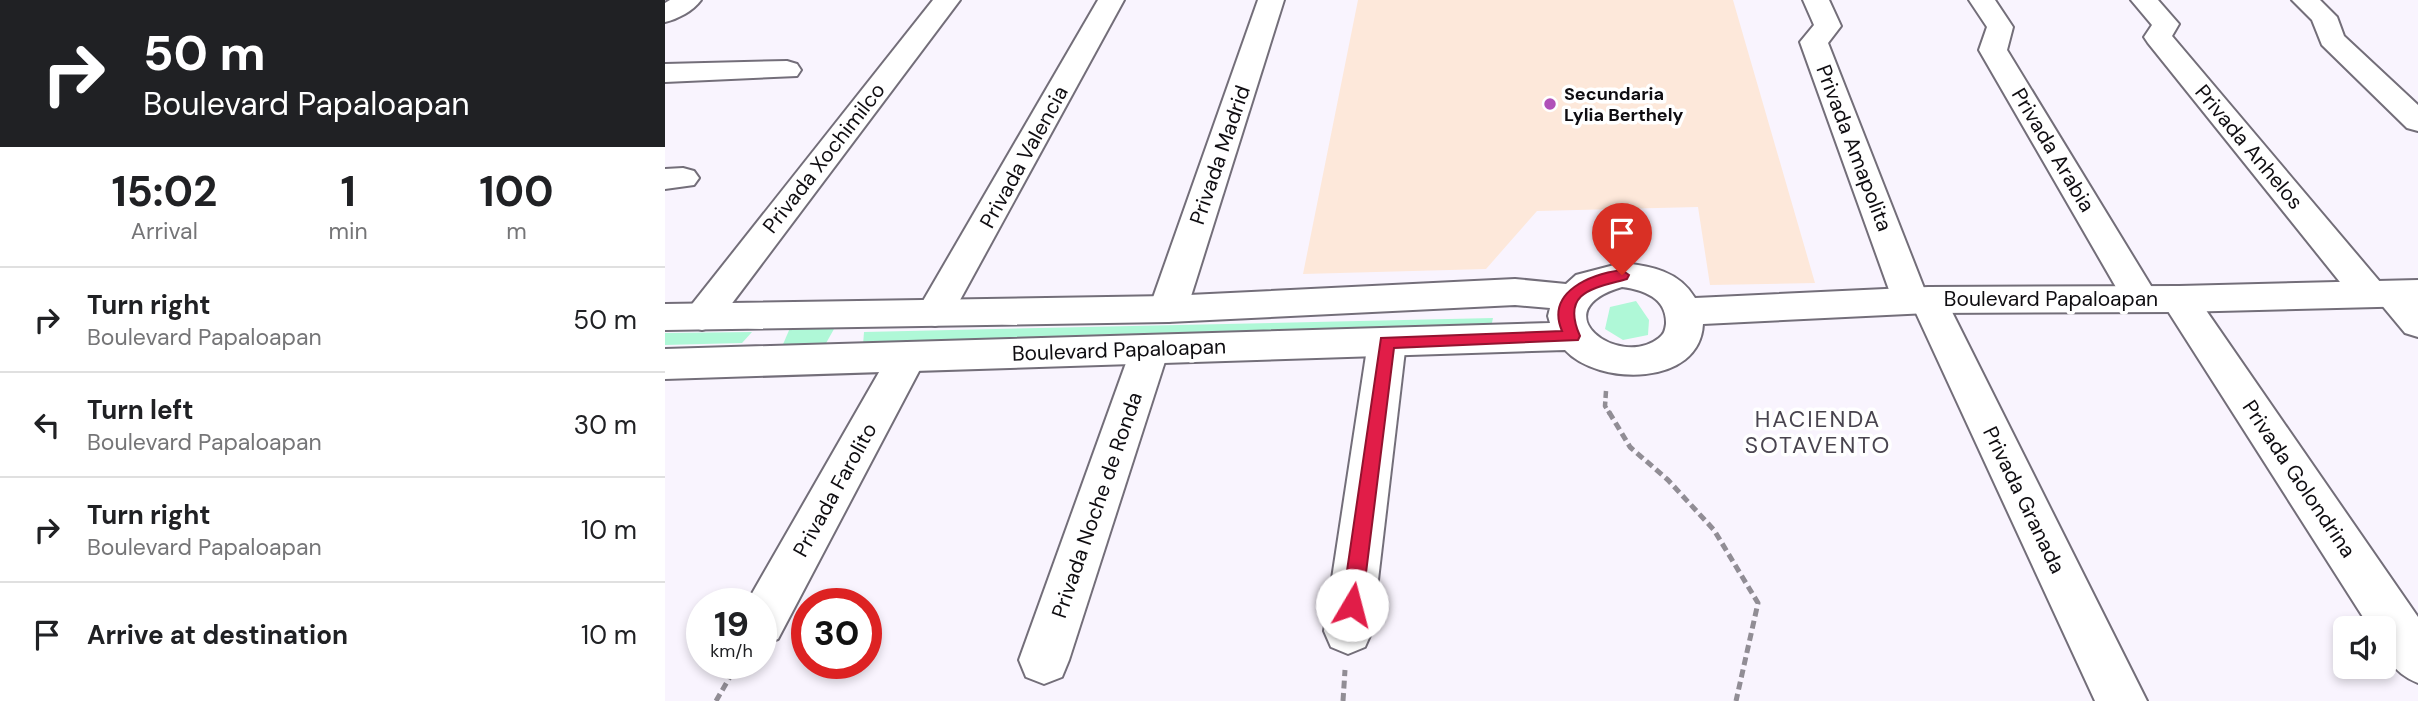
<!DOCTYPE html>
<style>
body{margin:0;font-family:"DM Sans",sans-serif;background:#f6f6f6;color:#202124;height:100vh;display:flex;flex-direction:column;font-size:26px;white-space:nowrap}
*{box-sizing:border-box;margin:0}
p{font-size:23px;color:#757577}
.icon{flex:none;width:38px;height:38px;fill:none;stroke:currentColor;stroke-width:2;stroke-linecap:round;stroke-linejoin:round}
.map{position:relative;flex:1;overflow:hidden}
.sheet{display:flex;flex-direction:column;background:#fff;width:665px}
.sheet>*{flex:none}
.top-card{background:#202124;color:#fff;overflow:hidden}
.buttons{position:absolute;left:1668px;top:616px;display:grid;gap:14px}
.buttons a{display:grid;place-items:center;width:63px;height:63px;border-radius:10px;background:#fff;box-shadow:0 4px 10px #0003;font-size:35px}
.speed{position:absolute;left:21px;top:588px;display:flex;gap:14px;font-size:35px;font-weight:700;text-align:center}
.speed>*{display:grid;place-content:center;width:91px;height:91px;border-radius:50%;background:#fff;box-shadow:0 4px 10px #0003;line-height:1}
.speed small{font-size:18px;font-weight:400}
.speed .limit{border:10px solid #d22;background:#fff;color:#111}
.pin{position:absolute;display:grid;place-items:center;width:60px;height:60px;color:#fff;margin:-72px -30px;border-radius:50% 50% 50% 0;rotate:-45deg;box-shadow:0 0 7px #0007}
.pin .icon{rotate:45deg}
.me{position:absolute;width:77px;margin:-38px;rotate:8deg;stroke-linejoin:round;filter:drop-shadow(0 0 5px #0008)}
.turn{display:flex;align-items:center;gap:24px;height:147px;padding:0 28px;font-size:32px}
.turn .icon{width:91px;height:91px;stroke-width:2.5}
.turn b{display:block;font-size:49px;line-height:60px}
.eta{display:flex;justify-content:space-evenly;align-items:center;height:119px;text-align:center}
.eta b{font-size:42px;font-weight:700;line-height:49px}
ul{padding:0;list-style:none}
li{display:flex;align-items:center;gap:21px;height:105px;padding:0 28px;border-top:2px solid #e0e0e0}
li div{flex:1}
li b{display:block;font-size:26px}
li em{font-style:normal}
main{display:flex;flex:1;min-height:0}
.map>svg:first-child{display:block}
.education{fill:#fde8da}
.green{fill:#aff8d7}
.lines{fill:none;stroke-linecap:round;stroke-linejoin:round}
.street-casing{stroke:#736e79;stroke-width:4}
.secondary-casing{stroke:#736e79;stroke-width:4}
.path-far1{stroke:#918d95;stroke-width:4.5;stroke-dasharray:7 3.5;stroke-linecap:butt}
.path{stroke:#918d95;stroke-width:5;stroke-dasharray:8 4.5;stroke-linecap:butt}
.street{fill:#fff;fill-rule:evenodd}
.secondary{fill:#fff;fill-rule:evenodd}
.route{fill:#e11d48;stroke:#92132f;stroke-width:2}
.poi-dot{fill:#b050b8;stroke:#fff;stroke-width:2.5}
.labels{text-anchor:middle;dominant-baseline:central;stroke-width:7;stroke-linejoin:round;paint-order:stroke}
.far-poi-label{font-size:18px;font-weight:bold;fill:#0f0d11;stroke:#fff;text-anchor:start}
.street-label{font-size:21px;fill:#0f0d11;stroke:#fff}
.neighbourhood-label{font-size:23px;letter-spacing:2px;fill:#49444f;stroke:#fff}
</style>
<main>
<section class="sheet">
<div class="top-card">
<div class="turn"><svg class="icon" aria-label="right" viewBox="0 0 24 24"><path d="M7 20v-9h11M14 6l5 5-5 5"/></svg><div><b>50 m</b>Boulevard Papaloapan</div></div>
</div>
<div class="eta">
<div><b>15:02</b><p>Arrival</p></div>
<div><b>1</b><p>min</p></div>
<div><b>100</b><p>m</p></div>
</div>
<ul>
<li><svg class="icon" aria-label="right" viewBox="0 0 24 24"><path d="M7 20v-9h11M14 6l5 5-5 5"/></svg><div><b>Turn right</b><p>Boulevard Papaloapan</p></div><em>50 m</em></li>
<li><svg class="icon" aria-label="left" viewBox="0 0 24 24"><path d="M17 20v-9H6M10 6l-5 5 5 5"/></svg><div><b>Turn left</b><p>Boulevard Papaloapan</p></div><em>30 m</em></li>
<li><svg class="icon" aria-label="right" viewBox="0 0 24 24"><path d="M7 20v-9h11M14 6l5 5-5 5"/></svg><div><b>Turn right</b><p>Boulevard Papaloapan</p></div><em>10 m</em></li>
<li><svg class="icon" aria-label="arrive" viewBox="0 0 24 24"><path d="M6 21V4h12l-3 4 3 4H6"/></svg><div><b>Arrive at destination</b></div><em>10 m</em></li>
</ul>
</section>
<div class="map">
<svg width="1753" height="701" viewBox="0 0 1753 701">
<rect width="100%" height="100%" fill="#f9f4fe"/>
<path class="education" d="M 693,0 L 1068,0 L 1150,283 L 1045,285 L 1033,207 L 872,211 L 821,269 L 638,274 Z"/>
<g class="green">
<path d="M 971,301 L 984,320 L 983,335 L 958,340 L 940,329 L 945,307 Z"/>
<path d="M 828,318 L 826,327 L 198,345 L 199,332 Z"/>
<path d="M 155,321 L 169,329 L 160,345 L 116,349 L 125,328 Z"/>
<path d="M 87,332 L 77,343 L 0,345 L 0,333 Z"/>
</g>
<g class="lines">
<g class="street-casing">
<g id="street">
<path d="M 268,0 L 295,0 L 50,326 L 37,330 L 24,326 L 18,317 L 24,308 Z"/>
<path d="M 433,0 L 459,0 L 283,322 L 270,326 L 257,322 L 251,313 Z"/>
<path d="M 593,0 L 619,0 L 522,309 L 516,318 L 503,322 L 490,318 L 484,309 Z"/>
<path d="M 1138,0 L 1164,0 L 1176,26 L 1163,43 L 1259,288 L 1276,291 L 1281,300 L 1482,701 L 1430,701 L 1251,313 L 1233,310 L 1228,301 L 1135,42 L 1149,25 Z"/>
<path d="M 1304,0 L 1330,0 L 1348,27 L 1342,50 L 1494,299 L 1489,308 L 1476,312 L 1463,308 L 1314,50 L 1322,27 Z"/>
<path d="M 1466,0 L 1493,0 L 1514,24 L 1507,36 L 1716,283 C 1734,278 1741,286 1753,299 L 1753,337 L 1740,333 L 1715,303 L 1704,306 L 1691,302 L 1483,43 L 1479,37 L 1487,25 Z"/>
<path d="M 1627,0 L 1655,0 L 1672,17 L 1679,36 L 1753,105 L 1753,131 L 1742,128 L 1657,45 L 1647,20 Z"/>
<path d="M 122,61 L 132,64 L 136,70 L 132,76 L 0,82 L 0,64 Z"/>
<path d="M 18,168 L 29,171 L 34,178 L 29,185 L 0,189 L 0,169 Z"/>
<path d="M 1514,286 L 1527,290 L 1753,617 L 1753,683 C 1727,672 1718,656 1718,628 L 1705,628 L 1501,308 L 1496,299 L 1501,290 Z"/>
<path d="M 722,328 L 736,332 L 741,342 L 707,631 L 700,647 L 683,654 L 666,647 L 659,631 L 703,342 L 708,332 Z"/>
<path d="M 485,335 L 499,339 L 504,349 L 404,660 L 397,677 L 379,684 L 361,677 L 354,660 L 466,349 L 471,339 Z"/>
<path d="M 243,342 L 257,346 L 262,356 L 113,639 L 96,645 L 96,604 L 81,604 L 229,346 Z"/>
</g>
</g>
<g class="secondary-casing">
<g id="secondary">
<path d="M 5,0 L 36,0 C 28,11 13,19 0,22 L 0,3 Z"/>
<path d="M 957,263 C 986,266 1014,271 1030,298 L 1263,287 L 1514,286 L 1753,280 L 1753,306 L 1514,312 L 1263,313 L 1038,324 C 1035,387 933,386 900,350 L 0,379 L 0,349 L 885,323 L 883,316 L 885,308 L 850,305 L 503,322 L 0,330 L 0,304 L 503,296 L 850,279 L 901,284 L 911,275 ZM 957,287 C 979,290 1002,298 1001,324 C 1000,331 999,334 994,338 C 954,370 875,311 957,287 Z"/>
</g>
</g>
<path class="path-far1" d="M 941,391 L 940,406 L 945,414"/>
<g class="path">
<path d="M 944,412 L 965,447 L 1003,480 L 1049,530 L 1093,603 L 1071,701"/>
<path d="M 51,701 L 73,663"/>
<path d="M 678,701 L 680,670"/>
</g>
<use href="#street" class="street"/>
<use href="#secondary" class="secondary"/>
</g>
<path class="route" d="M 957,270 L 964,275 L 962,279 C 930,288 895,291 915,336 L 913,340 L 729,348 L 697,605 L 694,611 L 687,614 L 680,611 L 677,605 L 716,338 L 897,331 C 880,291 927,274 957,270 Z"/>
<circle class="poi-dot" cx="885" cy="104" r="7"/>
<g class="labels">
<g class="far-poi-label">
<text x="899" y="94">Secundaria<tspan x="899" dy="21">Lylia Berthely</tspan></text>
</g>
<g class="street-label">
<text transform="translate(1584 147) rotate(50)">Privada Anhelos</text>
<text transform="translate(1189 148) rotate(69)">Privada Amapolita</text>
<text transform="translate(1388 150) rotate(59)">Privada Arabia</text>
<text transform="translate(555 155) rotate(-71)">Privada Madrid</text>
<text transform="translate(359 157) rotate(-61)">Privada Valencia</text>
<text transform="translate(159 158) rotate(-52)">Privada Xochimilco</text>
<text x="1386" y="299">Boulevard Papaloapan</text>
<text transform="translate(454 350) rotate(-2)">Boulevard Papaloapan</text>
<text transform="translate(1634 479) rotate(56)">Privada Golondrina</text>
<text transform="translate(170 490) rotate(-61)">Privada Farolito</text>
<text transform="translate(1359 500) rotate(64)">Privada Granada</text>
<text transform="translate(432 505) rotate(-71)">Privada Noche de Ronda</text>
</g>
<g class="neighbourhood-label">
<text x="1153" y="419">HACIENDA<tspan x="1153" dy="26">SOTAVENTO</tspan></text>
</g>
</g>
</svg>
<div class="buttons">
<a><svg class="icon" aria-label="sound" viewBox="0 0 24 24"><path d="M4 9h4l5-4v14l-5-4H4zM17 9q2 3 0 6"/></svg></a>
</div>
<div class="speed"><div>19<small>km/h</small></div><div class="limit">30</div></div>
<div class="pin" style="left:957px;top:275px;background:#d93025"><svg class="icon" aria-label="arrive" viewBox="0 0 24 24"><path d="M6 21V4h12l-3 4 3 4H6"/></svg></div>
<svg class="me" style="left:687px;top:605px" viewBox="-20 -20 40 40"><circle r="19" fill="#fff"/><path d="M0-13L10 11 0 6-10 11z" fill="#e11d48"/></svg>
</div>
</main>
